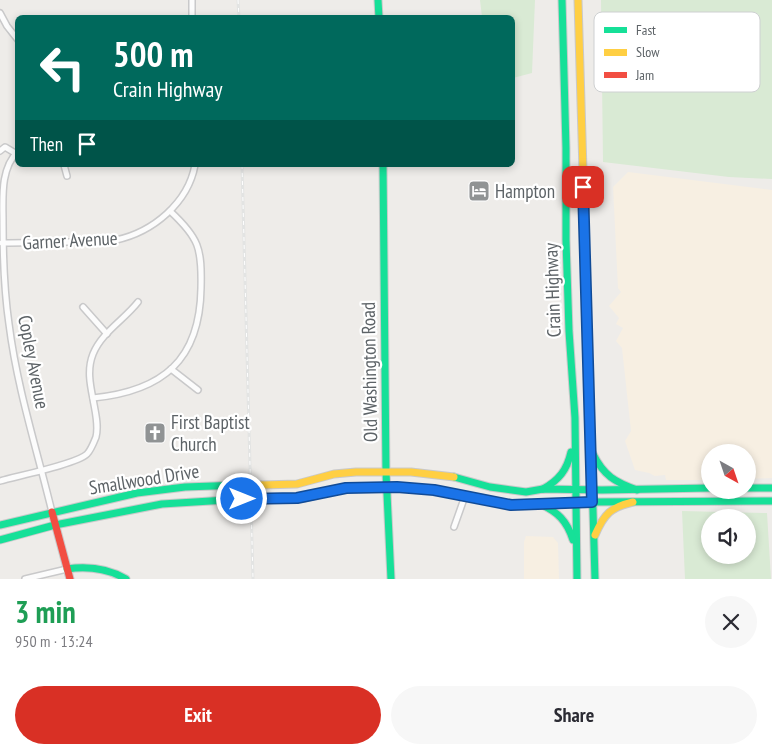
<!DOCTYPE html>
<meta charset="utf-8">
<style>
body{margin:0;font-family:"PT Sans Narrow",sans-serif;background:#f7f7f7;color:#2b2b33;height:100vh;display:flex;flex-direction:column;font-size:19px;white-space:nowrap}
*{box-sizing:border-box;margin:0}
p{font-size:16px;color:#7c7c81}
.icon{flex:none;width:28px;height:28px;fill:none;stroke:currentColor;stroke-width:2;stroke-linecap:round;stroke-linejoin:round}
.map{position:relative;height:579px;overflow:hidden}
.details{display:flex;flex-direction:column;background:#fff;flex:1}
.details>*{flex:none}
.top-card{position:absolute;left:15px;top:15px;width:500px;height:152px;border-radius:8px;box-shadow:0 2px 8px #0003;background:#00695c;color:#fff;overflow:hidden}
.needle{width:32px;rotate:140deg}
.fabs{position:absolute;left:701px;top:444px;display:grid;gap:10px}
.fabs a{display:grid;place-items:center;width:55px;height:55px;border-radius:50%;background:#fff;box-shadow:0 2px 8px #0003;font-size:25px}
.pin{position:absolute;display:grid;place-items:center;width:42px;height:42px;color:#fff;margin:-21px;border-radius:10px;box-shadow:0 2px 8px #0006}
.me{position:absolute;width:55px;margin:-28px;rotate:90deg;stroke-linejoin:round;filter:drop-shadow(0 0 4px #0008)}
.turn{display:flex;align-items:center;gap:18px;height:105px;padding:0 15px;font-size:22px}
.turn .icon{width:65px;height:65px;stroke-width:2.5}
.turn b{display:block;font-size:35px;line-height:42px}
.then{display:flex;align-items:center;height:48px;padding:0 15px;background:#0003;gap:10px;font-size:19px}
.round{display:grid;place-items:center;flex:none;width:52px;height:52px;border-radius:26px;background:#f7f7f7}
.head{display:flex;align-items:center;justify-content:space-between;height:85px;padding:0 15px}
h1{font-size:30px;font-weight:800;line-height:38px;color:#1e9e55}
.cta{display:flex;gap:10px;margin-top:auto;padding:10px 15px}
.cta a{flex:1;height:58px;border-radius:30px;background:#d93025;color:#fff;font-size:20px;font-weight:800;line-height:58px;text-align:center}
.cta a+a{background:#f7f7f7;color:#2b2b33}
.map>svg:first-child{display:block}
.commercial{fill:#f7efe2}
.green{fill:#d9ead4;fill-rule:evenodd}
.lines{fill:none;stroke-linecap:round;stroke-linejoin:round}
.street-casing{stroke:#c9c9ca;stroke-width:8}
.fast-casing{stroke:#c9c9ca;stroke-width:9}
.slow-casing{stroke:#c9c9ca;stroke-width:9}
.jam-casing{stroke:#c9c9ca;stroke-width:9}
.street{stroke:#fcfcfc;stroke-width:5}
.fast{stroke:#16e098;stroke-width:7}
.slow{stroke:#ffcf43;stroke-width:7}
.jam{stroke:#f24e42;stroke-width:7}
.rail-casing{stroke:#e3e4e3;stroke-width:3}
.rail{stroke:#fff;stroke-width:1;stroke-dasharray:4;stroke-linecap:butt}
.fast-bridge-casing{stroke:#c9c9ca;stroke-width:9;stroke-linecap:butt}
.slow-bridge-casing{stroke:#c9c9ca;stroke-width:9;stroke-linecap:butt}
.fast-bridge{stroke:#16e098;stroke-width:7}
.slow-bridge{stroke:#ffcf43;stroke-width:7}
.route-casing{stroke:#114b97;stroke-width:12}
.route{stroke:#1a73e8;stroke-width:9}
.labels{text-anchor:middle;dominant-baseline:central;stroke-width:4.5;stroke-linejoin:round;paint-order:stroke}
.poi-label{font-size:19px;fill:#5d6367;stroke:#fff;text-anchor:start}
.street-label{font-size:19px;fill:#5d6367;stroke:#fff}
.key{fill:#fff;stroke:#ced0d1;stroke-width:1}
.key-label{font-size:14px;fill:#5d6367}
</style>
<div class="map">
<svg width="772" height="579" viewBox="0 0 772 579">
<rect width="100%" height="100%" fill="#eeece9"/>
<g class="commercial">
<path d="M 628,172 L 772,190 L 772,478 L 748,479 L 748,452 L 710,452 L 710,480 L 666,480 L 665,475 L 655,476 L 649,473 L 635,470 L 625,441 L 631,431 L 622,348 L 616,341 L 623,328 L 616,324 L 619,318 L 609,306 L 621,292 L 618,288 L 613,187 Z"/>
<path d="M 526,536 L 553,537 L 558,543 L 559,579 L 524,579 L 524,542 Z"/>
</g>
<g class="green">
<path d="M 480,0 L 535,0 L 532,73 L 513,78 L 512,18 L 482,17 Z"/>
<path d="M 601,0 L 772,0 L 772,179 L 729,177 L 603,162 Z"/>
<path d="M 682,511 L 767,513 L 771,579 L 685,579 ZM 710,518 L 748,518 L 748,555 L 710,555 Z"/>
</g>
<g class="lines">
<g class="street-casing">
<g id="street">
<path d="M 192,0 L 192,18"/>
<path d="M 0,13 L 7,26 L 18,40"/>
<path d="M 0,151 L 5,147 L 15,153"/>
<path d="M 18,151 C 0,169 3,198 3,222 C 3,256 4,290 9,324 C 17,388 37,450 52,512"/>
<path d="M 64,165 L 67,176"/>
<path d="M 2,243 C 24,243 47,242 70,242 C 85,242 101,243 116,240 C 153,232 188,203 195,165"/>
<path d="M 83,307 L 107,334"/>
<path d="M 171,369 L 198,390"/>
<path d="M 93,398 C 163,391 200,360 201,288 C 202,248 199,238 170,211"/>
<path d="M 0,481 C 17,476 77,464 87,454 C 91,450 94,442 96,437 C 99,425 95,411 93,399 C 90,384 87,369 93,354 C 102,332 124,320 138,302"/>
<path d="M 454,527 L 465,496"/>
<path d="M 25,579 L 67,569"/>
</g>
</g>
<g class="fast-casing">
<g id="fast">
<path d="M 378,0 L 379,18"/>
<path d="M 562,0 L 566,148 L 566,240 L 569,331 L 575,418 L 577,579"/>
<path d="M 383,165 L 386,472 L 391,579"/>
<path d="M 584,205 L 595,579"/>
<path d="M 593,454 C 604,476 615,482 637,490"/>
<path d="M 454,477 L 490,487 L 526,492 L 543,489 L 602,490 L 710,488"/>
<path d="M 748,488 L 772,488"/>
<path d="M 543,489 C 559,480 567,470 571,452"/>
<path d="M 263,499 L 305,498 L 346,488 L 372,487 L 434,489 L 511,505 L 592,502 L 772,501"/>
<path d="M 540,504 C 558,512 567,521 573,540"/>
<path d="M 0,525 L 137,493 L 185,487 L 241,485"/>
<path d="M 0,540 L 55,525 L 162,504 L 243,499"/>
<path d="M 67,569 C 88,566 107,568 126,579"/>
</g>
</g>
<g class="slow-casing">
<g id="slow">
<path d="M 578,0 L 584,205"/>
<path d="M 262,485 L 297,484 L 334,474 L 356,472 L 411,472 L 454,477"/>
<path d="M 595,535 C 604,514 611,507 633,502"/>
</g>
</g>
<g class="jam-casing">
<path id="jam" d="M 52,512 L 70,579"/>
</g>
<use href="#street" class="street"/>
<use href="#fast" class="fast"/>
<use href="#slow" class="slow"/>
<use href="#jam" class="jam"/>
<g class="rail-casing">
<g id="rail">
<path d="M 238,0 L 239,18"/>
<path d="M 242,165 L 253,579"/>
</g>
</g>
<use href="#rail" class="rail"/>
<g class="fast-bridge-casing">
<path id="fast-bridge" d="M 243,499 L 263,499"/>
</g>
<g class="slow-bridge-casing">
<path id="slow-bridge" d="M 241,485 L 262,485"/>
</g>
<use href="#fast-bridge" class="fast-bridge"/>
<use href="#slow-bridge" class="slow-bridge"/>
</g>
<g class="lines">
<g class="route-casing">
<path id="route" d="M 242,499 L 297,498 L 346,488 L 397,487 L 434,490 L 511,505 L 592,502 L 583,187"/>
</g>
<use href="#route" class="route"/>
</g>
<defs>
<g id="hotel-square" transform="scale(1.125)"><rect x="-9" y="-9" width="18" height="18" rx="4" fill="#909394" stroke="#fff"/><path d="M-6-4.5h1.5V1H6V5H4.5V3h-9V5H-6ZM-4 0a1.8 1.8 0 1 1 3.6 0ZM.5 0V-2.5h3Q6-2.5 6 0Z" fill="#fff"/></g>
<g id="church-square" transform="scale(1.125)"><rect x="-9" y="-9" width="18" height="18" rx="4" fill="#909394" stroke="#fff"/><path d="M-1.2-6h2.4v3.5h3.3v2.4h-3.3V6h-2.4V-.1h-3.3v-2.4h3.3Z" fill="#fff"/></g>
</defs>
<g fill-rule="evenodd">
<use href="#hotel-square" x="479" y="191"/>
<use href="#church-square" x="155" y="433"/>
</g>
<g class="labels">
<g class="poi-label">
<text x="495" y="191">Hampton</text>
<text x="171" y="422">First Baptist<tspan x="171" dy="22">Church</tspan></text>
</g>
<g class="street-label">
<text transform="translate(70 240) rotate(-3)">Garner Avenue</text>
<text transform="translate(552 290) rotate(-92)">Crain Highway</text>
<text transform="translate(34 362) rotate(79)">Copley Avenue</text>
<text transform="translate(369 372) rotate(-91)">Old Washington Road</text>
<text transform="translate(144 479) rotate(-9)">Smallwood Drive</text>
</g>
</g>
<rect x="594" y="12" width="166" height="80" rx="8" class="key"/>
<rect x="604" y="27" width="23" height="6" fill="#16e098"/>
<rect x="604" y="49" width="23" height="7" fill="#ffcf43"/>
<rect x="604" y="72" width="23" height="6" fill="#f24e42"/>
<g class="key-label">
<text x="636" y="35">Fast</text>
<text x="636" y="57">Slow</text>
<text x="636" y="80">Jam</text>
</g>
</svg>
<div class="fabs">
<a><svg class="needle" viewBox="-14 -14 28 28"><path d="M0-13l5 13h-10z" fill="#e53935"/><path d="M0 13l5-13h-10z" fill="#7c7c81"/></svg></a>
<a><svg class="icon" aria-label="sound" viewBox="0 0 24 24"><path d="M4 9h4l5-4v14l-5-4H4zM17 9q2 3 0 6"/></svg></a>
</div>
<div class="pin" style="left:583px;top:187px;background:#d93025"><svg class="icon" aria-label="arrive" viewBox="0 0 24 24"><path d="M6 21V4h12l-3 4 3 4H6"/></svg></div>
<svg class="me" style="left:242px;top:499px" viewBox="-20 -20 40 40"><circle r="17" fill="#1a73e8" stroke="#fff" stroke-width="3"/><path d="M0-11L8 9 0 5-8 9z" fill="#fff"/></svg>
<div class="top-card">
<div class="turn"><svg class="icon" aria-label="left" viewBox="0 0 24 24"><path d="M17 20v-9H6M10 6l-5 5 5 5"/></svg><div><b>500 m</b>Crain Highway</div></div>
<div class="then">Then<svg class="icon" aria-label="arrive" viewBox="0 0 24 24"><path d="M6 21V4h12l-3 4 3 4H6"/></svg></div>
</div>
</div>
<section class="details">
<div class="head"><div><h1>3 min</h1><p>950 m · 13:24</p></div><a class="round"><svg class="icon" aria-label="close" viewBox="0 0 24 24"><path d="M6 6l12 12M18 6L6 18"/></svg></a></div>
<div class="cta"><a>Exit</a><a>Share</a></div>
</section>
